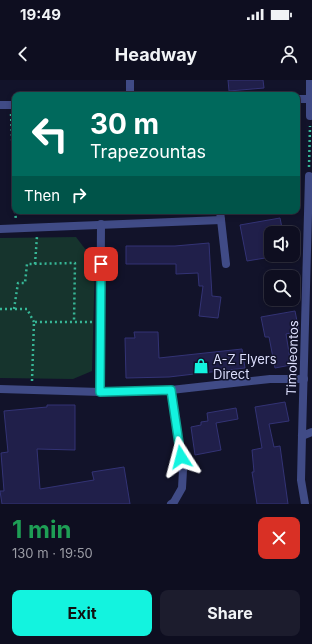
<!DOCTYPE html>
<meta charset="utf-8">
<style>
body{margin:0;font-family:Inter,sans-serif;background:#1c1c2d;color:#f1f3f6;height:100vh;display:flex;flex-direction:column;font-size:15px;white-space:nowrap}
*{box-sizing:border-box;margin:0}
p{font-size:13px;color:#9b9ca5}
.icon{flex:none;width:22px;height:22px;fill:none;stroke:currentColor;stroke-width:2;stroke-linecap:round;stroke-linejoin:round}
.map{position:relative;height:424px;overflow:hidden}
.details{display:flex;flex-direction:column;background:#0e0e20;flex:1}
.details>*{flex:none}
.top-card{position:absolute;left:12px;top:12px;width:288px;height:122px;border-radius:8px;box-shadow:0 2px 6px #0003,0 0 0 1px #2e2e3e;background:#00695c;color:#fff;overflow:hidden}
.controls{position:absolute;left:264px;top:146px;display:grid;gap:8px}
.controls a{display:grid;place-items:center;width:36px;height:36px;border-radius:8px;background:#0e0e20;box-shadow:0 2px 6px #0003,0 0 0 1px #2e2e3e;font-size:20px}
.pin{position:absolute;display:grid;place-items:center;width:34px;height:34px;color:#fff;margin:-17px;border-radius:8px;box-shadow:0 2px 6px #0006}
.me{position:absolute;width:44px;margin:-22px;rotate:351deg;stroke-linejoin:round;filter:drop-shadow(0 0 3px #0008)}
.turn{display:flex;align-items:center;gap:14px;height:84px;padding:0 12px;font-size:18px}
.turn .icon{width:52px;height:52px;stroke-width:2.5}
.turn b{display:block;font-size:28px;line-height:34px}
.then{display:flex;align-items:center;height:38px;padding:0 12px;background:#0003;gap:8px;font-size:15px}
.round{display:grid;place-items:center;flex:none;width:42px;height:42px;border-radius:8px;background:#1c1c2d}
.headline{display:flex;align-items:center;justify-content:space-between;height:68px;padding:0 12px}
h1{font-size:24px;font-weight:700;line-height:30px;color:#1e9e55}
.button{display:flex;gap:8px;margin-top:auto;padding:8px 12px}
.button a{flex:1;height:46px;border-radius:8px;background:#13f3df;color:#111;font-size:16px;font-weight:700;line-height:46px;text-align:center}
.button a+a{background:#1c1c2d;color:#f1f3f6}
.status{display:flex;justify-content:space-between;align-items:center;height:28px;padding:0 20px;background:#0e0e20;direction:ltr}
.status svg{height:11px;fill:currentColor}
header{display:flex;justify-content:space-between;align-items:center;height:52px;padding:0 12px;background:#0e0e20;font-size:18px;font-weight:700}
.map>svg:first-child{display:block}
.green{fill:#16342d}
.building{fill:#201f4a;stroke:#333375}
.lines{fill:none;stroke-linecap:round;stroke-linejoin:round}
.path{stroke:#37b797;stroke-width:2.5;stroke-dasharray:2 3;stroke-linecap:butt}
.minor{stroke:#404b86;stroke-width:8}
.route-casing{stroke:#0c9e91;stroke-width:10}
.route{stroke:#13f3df;stroke-width:7}
.labels{text-anchor:middle;dominant-baseline:central;stroke-width:3;stroke-linejoin:round;paint-order:stroke}
.street-label{font-size:13px;fill:#dddffd;stroke:#12132a}
.poi-label{font-size:13px;fill:#dddffd;stroke:#12132a;text-anchor:start}
</style>
<div class="status"><b>19:49</b><svg viewBox="0 0 49 12"><path d="M0 12V9h3v3zM5 12V6h3v6zM10 12V3h3v9zM15 12V0h3v12zM26 1h20v11H26zM47 4h2v5h-2z"/></svg></div>
<header><svg class="icon" aria-label="back" viewBox="0 0 24 24"><path d="M15 5l-7 7 7 7"/></svg>Headway<svg class="icon" aria-label="person" viewBox="0 0 24 24"><circle cx="12" cy="8" r="4"/><path d="M4 21q1-7 8-7t8 7"/></svg></header>
<div class="map">
<svg width="312" height="424" viewBox="0 0 312 424">
<rect width="100%" height="100%" fill="#12132a"/>
<path class="green" d="M 76,157 L 95,182 L 92,291 L 73,299 L 0,298 L 0,158 Z"/>
<g class="building">
<path d="M 228,0 L 263,0 L 264,8 L 229,11 Z"/>
<path d="M 280,138 L 283,153 L 271,153 L 271,177 L 247,181 L 240,145 Z"/>
<path d="M 209,163 L 212,216 L 221,217 L 218,238 L 199,236 L 203,206 L 199,206 L 198,193 L 176,194 L 176,184 L 126,184 L 126,166 L 175,166 Z"/>
<path d="M 295,231 L 299,251 L 286,254 L 291,285 L 275,288 L 269,257 L 265,257 L 261,237 Z"/>
<path d="M 134,252 L 158,252 L 159,278 L 242,269 L 245,288 L 169,297 L 126,298 L 125,258 L 135,258 Z"/>
<path d="M 285,322 L 289,341 L 269,344 L 274,367 L 280,366 L 288,424 L 257,424 L 252,392 L 254,392 L 252,370 L 262,368 L 255,327 Z"/>
<path d="M 47,325 L 75,325 L 75,370 L 37,369 L 40,409 L 94,400 L 92,392 L 124,387 L 130,424 L 2,424 L 0,411 L 4,411 L 1,373 L 8,372 L 4,331 L 47,327 Z"/>
<path d="M 236,328 L 238,339 L 216,343 L 221,370 L 195,375 L 191,347 L 201,345 L 201,342 L 208,341 L 207,333 Z"/>
</g>
<g class="lines">
<g class="path">
<path d="M 11,34 L 15,125"/>
<path d="M 309,87 L 310,46"/>
<path d="M 15,131 L 16,140"/>
<path d="M 35,184 L 37,156"/>
<path d="M 0,229 L 27,229 L 34,242"/>
<path d="M 14,229 L 18,203 L 25,203 L 27,184 L 75,183 L 74,242"/>
<path d="M 32,301 L 34,242 L 92,242"/>
</g>
<g class="minor">
<path d="M 130,0 L 130,15"/>
<path d="M 297,19 L 311,19"/>
<path d="M 0,25 L 15,25"/>
<path d="M 310,36 L 310,0"/>
<path d="M 220,131 L 226,184"/>
<path d="M 0,149 L 221,140"/>
<path d="M 0,309 L 100,312 L 171,310 L 270,299 L 304,299"/>
<path d="M 100,312 L 101,144"/>
<path d="M 302,356 L 312,352"/>
<path d="M 171,424 L 174,422 L 182,408 L 183,390 L 171,310"/>
<path d="M 305,424 L 301,400 L 302,356 L 309,96"/>
</g>
</g>
<g class="lines">
<g class="route-casing">
<path id="route" d="M 101,184 L 100,312 L 171,310 L 181,377"/>
</g>
<use href="#route" class="route"/>
</g>
<defs>
<g id="shop-bare" transform="scale(1.2)"><path d="M-5-2.5h2.3a2.7 3.5 0 0 1 5.4 0H5L5.5 6h-11ZM-1.5-2.5h3a1.5 2.3 0 0 0-3 0Z" fill="#13f3df" stroke="#12132a" stroke-width="2.5" paint-order="stroke"/></g>
</defs>
<g fill-rule="evenodd">
<use href="#shop-bare" x="201" y="286"/>
</g>
<g class="labels">
<g class="street-label">
<text transform="translate(292 278) rotate(-88)">Timoleontos</text>
</g>
<g class="poi-label">
<text x="213" y="279">A-Z Flyers<tspan x="213" dy="15">Direct</tspan></text>
</g>
</g>
</svg>
<div class="controls">
<a><svg class="icon" aria-label="sound" viewBox="0 0 24 24"><path d="M4 9h4l5-4v14l-5-4H4zM17 9q2 3 0 6"/></svg></a>
<a><svg class="icon" aria-label="search" viewBox="0 0 24 24"><circle cx="10" cy="10" r="6"/><path d="M15 15l6 6"/></svg></a>
</div>
<div class="pin" style="left:101px;top:184px;background:#d93025"><svg class="icon" aria-label="arrive" viewBox="0 0 24 24"><path d="M6 21V4h12l-3 4 3 4H6"/></svg></div>
<svg class="me" style="left:181px;top:377px" viewBox="-20 -20 40 40"><path d="M0-17L14 15 0 8-14 15z" fill="#13f3df" stroke="#fff" stroke-width="4"/></svg>
<div class="top-card">
<div class="turn"><svg class="icon" aria-label="left" viewBox="0 0 24 24"><path d="M17 20v-9H6M10 6l-5 5 5 5"/></svg><div><b>30 m</b>Trapezountas</div></div>
<div class="then">Then<svg class="icon" aria-label="right" viewBox="0 0 24 24"><path d="M7 20v-9h11M14 6l5 5-5 5"/></svg></div>
</div>
</div>
<section class="details">
<div class="headline"><div><h1>1 min</h1><p>130 m · 19:50</p></div><a class="round" style="background:#d93025;color:#fff"><svg class="icon" aria-label="close" viewBox="0 0 24 24"><path d="M6 6l12 12M18 6L6 18"/></svg></a></div>
<div class="button"><a>Exit</a><a>Share</a></div>
</section>
